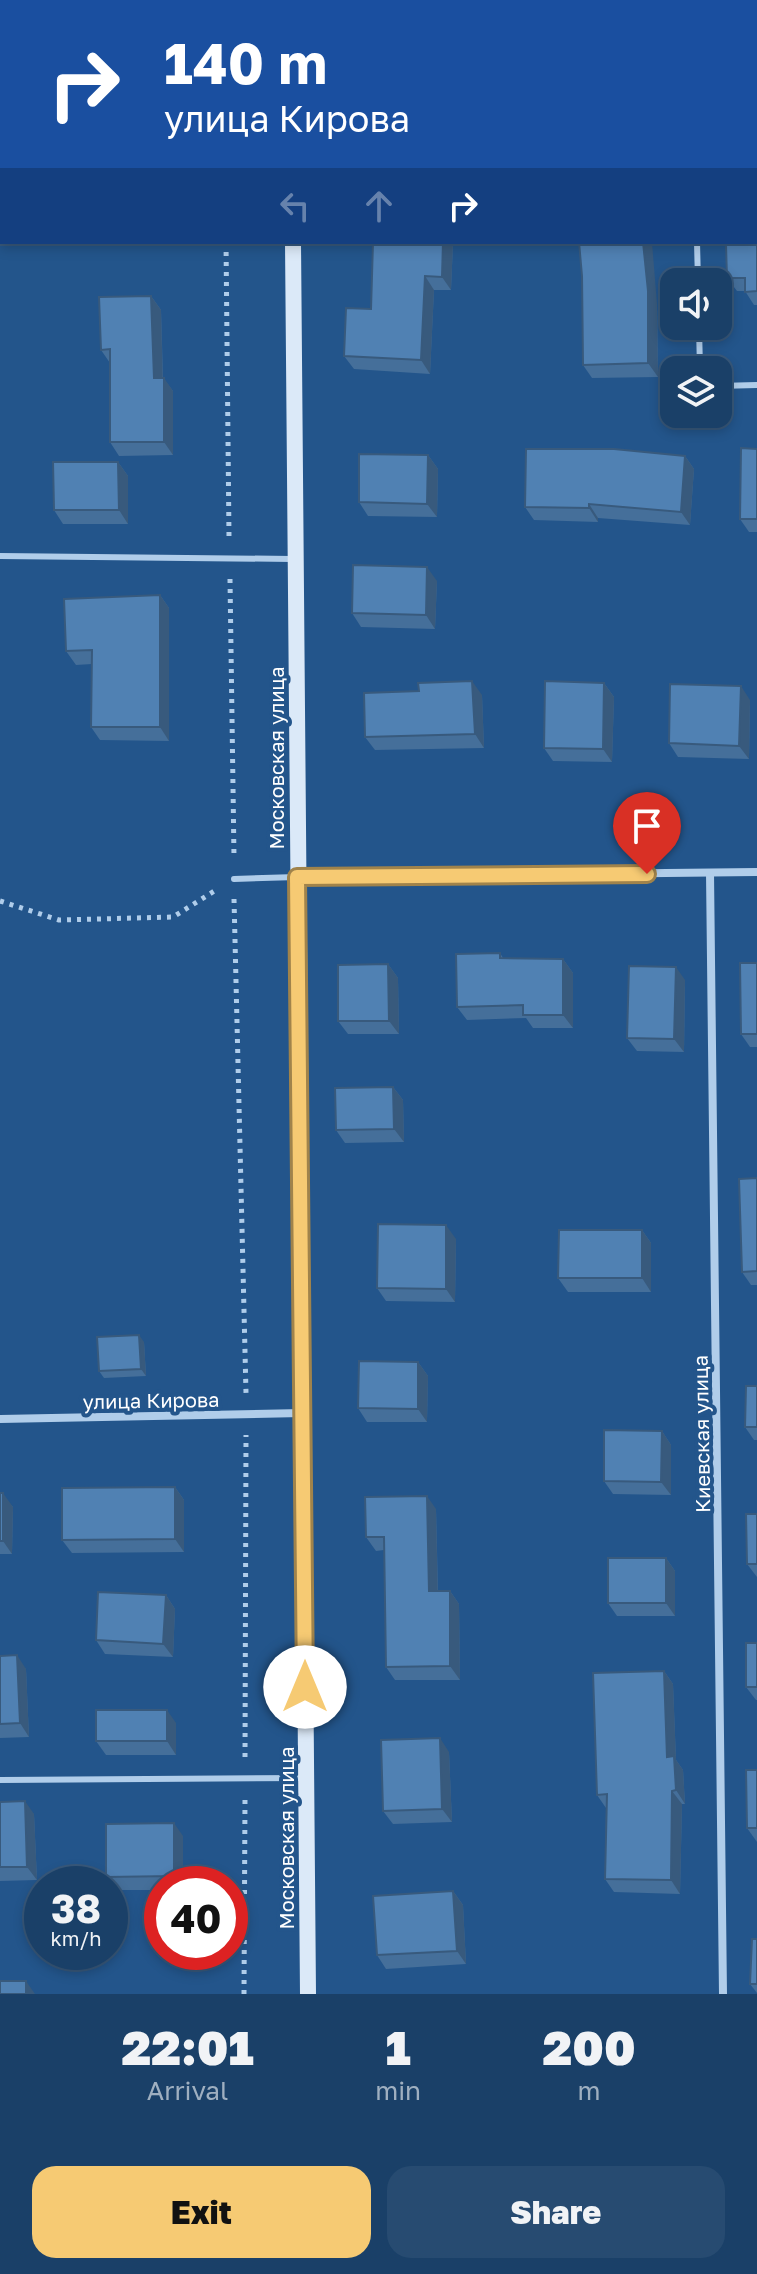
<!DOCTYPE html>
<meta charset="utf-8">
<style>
body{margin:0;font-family:"Golos Text",sans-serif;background:#274b71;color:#f1f3f6;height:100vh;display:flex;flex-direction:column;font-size:30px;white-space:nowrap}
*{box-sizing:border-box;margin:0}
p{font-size:26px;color:#9fafc0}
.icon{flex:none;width:44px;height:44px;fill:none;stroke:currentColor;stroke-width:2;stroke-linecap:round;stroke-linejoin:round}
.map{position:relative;height:1994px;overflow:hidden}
.side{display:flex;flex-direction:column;background:#1a4068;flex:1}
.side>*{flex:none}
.hud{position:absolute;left:0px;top:0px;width:758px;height:244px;box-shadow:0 4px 12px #0003,0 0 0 2px #38597c;background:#1a4fa0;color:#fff;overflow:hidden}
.controls{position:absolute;left:660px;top:268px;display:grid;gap:16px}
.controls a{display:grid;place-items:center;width:72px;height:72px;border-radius:16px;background:#1a4068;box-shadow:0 4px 12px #0003,0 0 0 2px #38597c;font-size:40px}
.speed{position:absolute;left:24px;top:1866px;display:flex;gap:16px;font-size:40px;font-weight:700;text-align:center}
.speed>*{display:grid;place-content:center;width:104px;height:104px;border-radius:50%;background:#1a4068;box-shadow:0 4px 12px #0003,0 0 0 2px #38597c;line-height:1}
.speed small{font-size:20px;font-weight:400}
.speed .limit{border:12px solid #d22;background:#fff;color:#111}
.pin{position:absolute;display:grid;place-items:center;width:68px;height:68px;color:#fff;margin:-82px -34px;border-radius:50% 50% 50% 0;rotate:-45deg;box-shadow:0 0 8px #0007}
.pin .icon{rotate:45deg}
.me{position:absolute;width:88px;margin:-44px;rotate:0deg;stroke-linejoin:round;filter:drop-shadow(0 0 6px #0008)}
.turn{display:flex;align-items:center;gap:28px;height:168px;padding:0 32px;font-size:36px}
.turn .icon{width:104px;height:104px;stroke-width:2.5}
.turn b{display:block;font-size:56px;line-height:68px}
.lanes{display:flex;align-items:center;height:76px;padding:0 32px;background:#0003;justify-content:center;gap:40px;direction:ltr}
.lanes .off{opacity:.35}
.eta{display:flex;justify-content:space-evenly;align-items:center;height:136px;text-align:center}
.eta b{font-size:48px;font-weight:800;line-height:56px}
.primary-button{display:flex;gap:16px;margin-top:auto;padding:16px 32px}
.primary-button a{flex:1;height:92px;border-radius:24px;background:#f6ca73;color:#111;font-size:32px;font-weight:800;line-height:92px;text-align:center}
.primary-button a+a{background:#274b71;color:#f1f3f6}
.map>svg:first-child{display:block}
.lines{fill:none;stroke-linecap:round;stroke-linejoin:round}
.path{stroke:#b0cdea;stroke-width:5;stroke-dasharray:4 6;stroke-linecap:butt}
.lane{stroke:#b0cdea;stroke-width:6}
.street{stroke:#b0cdea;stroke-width:8}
.secondary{stroke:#dbe9f8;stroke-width:16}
.wall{fill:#456f9a}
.shaded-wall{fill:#385a7d}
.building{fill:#5081b3;stroke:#385a7d;stroke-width:2}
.route-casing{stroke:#a0834b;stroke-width:20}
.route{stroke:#f6ca73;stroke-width:14}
.labels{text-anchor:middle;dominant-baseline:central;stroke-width:8;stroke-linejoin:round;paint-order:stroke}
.street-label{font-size:20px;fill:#fff;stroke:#23558b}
</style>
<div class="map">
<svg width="757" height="1994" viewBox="0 0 757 1994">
<rect width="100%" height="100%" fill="#23558b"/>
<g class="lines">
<g class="path">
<path d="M 223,0 L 223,2"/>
<path d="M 226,242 L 229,537"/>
<path d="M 230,579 L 234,857"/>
<path d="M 234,899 L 246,1393"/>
<path d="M 0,901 L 59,920 L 173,917 L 216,890"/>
<path d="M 245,1757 L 246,1435"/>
<path d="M 244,1994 L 245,1799"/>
</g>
<g class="lane">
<path d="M 693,0 L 693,2"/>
<path d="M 697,242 L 698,282"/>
<path d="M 699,326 L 700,370"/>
<path d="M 718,386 L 757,385"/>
<path d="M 0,556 L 292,559"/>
<path d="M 234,879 L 297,877"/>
<path d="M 0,1780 L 306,1778"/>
</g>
<g class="street">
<path d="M 710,873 L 723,1994"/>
<path d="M 298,877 L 757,872"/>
<path d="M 0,1419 L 302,1413"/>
</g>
<g class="secondary">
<path d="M 291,0 L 291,2"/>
<path d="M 293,242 L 308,1994"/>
</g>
</g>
<g class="wall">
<path d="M 595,0 L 645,0 L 645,2 L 606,2 L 595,1 Z"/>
<path d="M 373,242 L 453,243 L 451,290 L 434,290 L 430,374 L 354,369 L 344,356 L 371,309 Z"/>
<path d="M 757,244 L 757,305 L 754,305 L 745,291 L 737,291 L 727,278 Z"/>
<path d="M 151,296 L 161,310 L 163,378 L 173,391 L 173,455 L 119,456 L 110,442 L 110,363 L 101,350 Z"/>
<path d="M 657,304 L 658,377 L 592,378 L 583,365 Z"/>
<path d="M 757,449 L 757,532 L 749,532 L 740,519 Z"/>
<path d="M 428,455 L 438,469 L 437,517 L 368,516 L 359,502 Z"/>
<path d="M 685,456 L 694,469 L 690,525 L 598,518 L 598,522 L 534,520 L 525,507 Z"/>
<path d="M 118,462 L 128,476 L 128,524 L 63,524 L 54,510 Z"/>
<path d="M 437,581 L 435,629 L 361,627 L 352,613 Z"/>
<path d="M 160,595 L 169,608 L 169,741 L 100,740 L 91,727 L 92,664 L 76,665 L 66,651 Z"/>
<path d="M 604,683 L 614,697 L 612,762 L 553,761 L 544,748 Z"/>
<path d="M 482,695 L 484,748 L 375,750 L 365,737 Z"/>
<path d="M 750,700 L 749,759 L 678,757 L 669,743 Z"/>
<path d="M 500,953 L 503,958 L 563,959 L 573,973 L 573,1028 L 533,1028 L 526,1018 L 467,1020 L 457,1007 Z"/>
<path d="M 757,963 L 757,1047 L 750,1047 L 741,1034 Z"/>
<path d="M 388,964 L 398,978 L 399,1034 L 348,1034 L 338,1021 Z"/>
<path d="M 685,980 L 684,1052 L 637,1051 L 627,1038 Z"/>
<path d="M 393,1087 L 403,1100 L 404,1142 L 345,1143 L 336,1130 Z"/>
<path d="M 757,1178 L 757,1285 L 751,1285 L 742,1272 Z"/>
<path d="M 642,1230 L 651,1243 L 651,1292 L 568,1292 L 558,1278 Z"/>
<path d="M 456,1239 L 455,1302 L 386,1301 L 377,1288 Z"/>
<path d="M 144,1342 L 146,1376 L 104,1378 L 99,1371 Z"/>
<path d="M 418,1362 L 428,1376 L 427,1422 L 367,1422 L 358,1408 Z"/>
<path d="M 757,1386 L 757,1440 L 754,1440 L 745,1427 Z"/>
<path d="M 662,1431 L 671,1445 L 671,1495 L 613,1494 L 604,1481 Z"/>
<path d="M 175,1487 L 184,1500 L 184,1552 L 72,1553 L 62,1540 Z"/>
<path d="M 0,1493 L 13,1507 L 12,1554 L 0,1554 Z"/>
<path d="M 436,1509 L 438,1591 L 450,1591 L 459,1604 L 460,1680 L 395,1680 L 386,1667 L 384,1550 L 376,1551 L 366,1537 Z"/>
<path d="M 757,1514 L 757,1577 L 747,1564 Z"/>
<path d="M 666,1558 L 675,1571 L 675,1616 L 617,1616 L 608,1603 Z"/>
<path d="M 166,1595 L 175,1609 L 173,1657 L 105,1654 L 96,1640 Z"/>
<path d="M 757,1643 L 757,1700 L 756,1700 L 746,1687 Z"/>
<path d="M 0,1656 L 26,1669 L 29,1737 L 0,1738 Z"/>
<path d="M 664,1671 L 673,1684 L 676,1760 L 683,1770 L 685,1804 L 682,1804 L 680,1894 L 614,1892 L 605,1879 L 606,1808 L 597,1795 Z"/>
<path d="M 176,1723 L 176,1755 L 106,1755 L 96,1741 Z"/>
<path d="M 449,1752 L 452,1822 L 393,1824 L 383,1811 Z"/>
<path d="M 757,1770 L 757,1842 L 747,1828 Z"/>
<path d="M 0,1802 L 34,1814 L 37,1880 L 0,1881 Z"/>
<path d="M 183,1836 L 183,1884 L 162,1884 L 162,1890 L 116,1890 L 106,1877 Z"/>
<path d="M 453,1891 L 463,1905 L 466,1964 L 386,1969 L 377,1955 Z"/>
<path d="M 757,1939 L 757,1993 L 750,1984 Z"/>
</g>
<g class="shaded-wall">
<path d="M 443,242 L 453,243 L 451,290 L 442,277 Z"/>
<path d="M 643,242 L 652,242 L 657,304 L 658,377 L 648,363 Z"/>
<path d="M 425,276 L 434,290 L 430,374 L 421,360 Z"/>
<path d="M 151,296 L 161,310 L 163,391 L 154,378 Z"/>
<path d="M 164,378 L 173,391 L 173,455 L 164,442 Z"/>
<path d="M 428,455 L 438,469 L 437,517 L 427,504 Z"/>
<path d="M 685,456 L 694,469 L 690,525 L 681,512 Z"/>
<path d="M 118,462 L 128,476 L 128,524 L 119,510 Z"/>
<path d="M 589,504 L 598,518 L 598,522 L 589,508 Z"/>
<path d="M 427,567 L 437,581 L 435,629 L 426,615 Z"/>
<path d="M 160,595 L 169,608 L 169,741 L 160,727 Z"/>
<path d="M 472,681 L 482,695 L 484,748 L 475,734 Z"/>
<path d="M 604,683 L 614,697 L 612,762 L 603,749 Z"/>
<path d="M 741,686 L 750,700 L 749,759 L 739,746 Z"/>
<path d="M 563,959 L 573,973 L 573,1028 L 563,1015 Z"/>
<path d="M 388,964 L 398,978 L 399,1034 L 389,1021 Z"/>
<path d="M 676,967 L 685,980 L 684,1052 L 674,1039 Z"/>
<path d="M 393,1087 L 403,1100 L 404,1142 L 394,1129 Z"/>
<path d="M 446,1225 L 456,1239 L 455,1302 L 446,1289 Z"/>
<path d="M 642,1230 L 651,1243 L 651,1292 L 642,1278 Z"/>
<path d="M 139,1335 L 144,1342 L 146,1376 L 141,1369 Z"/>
<path d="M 418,1362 L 428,1376 L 427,1422 L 418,1409 Z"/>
<path d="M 662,1431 L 671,1445 L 671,1495 L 661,1482 Z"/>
<path d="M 175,1487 L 184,1500 L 184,1552 L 175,1539 Z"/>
<path d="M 3,1493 L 13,1507 L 12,1554 L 3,1541 Z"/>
<path d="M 427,1496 L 436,1509 L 438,1604 L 429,1591 Z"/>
<path d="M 666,1558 L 675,1571 L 675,1616 L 666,1603 Z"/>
<path d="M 450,1591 L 459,1604 L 460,1680 L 450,1666 Z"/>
<path d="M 166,1595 L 175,1609 L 173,1657 L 163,1644 Z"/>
<path d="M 17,1655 L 26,1669 L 29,1737 L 20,1723 Z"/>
<path d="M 664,1671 L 673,1684 L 676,1760 L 683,1770 L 685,1804 L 676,1790 L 667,1757 Z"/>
<path d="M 167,1710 L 176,1723 L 176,1755 L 167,1741 Z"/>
<path d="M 440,1738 L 449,1752 L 452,1822 L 442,1809 Z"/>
<path d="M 672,1791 L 682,1804 L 680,1894 L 671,1880 Z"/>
<path d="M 25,1801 L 34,1814 L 37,1880 L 27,1867 Z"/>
<path d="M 174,1823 L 183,1836 L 183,1884 L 180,1884 L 174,1876 Z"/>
<path d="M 453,1891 L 463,1905 L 466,1964 L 457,1951 Z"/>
<path d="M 26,1981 L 35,1994 L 26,1994 Z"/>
</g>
<g class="building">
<path d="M 124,0 L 154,0 L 154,2 L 92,1 Z"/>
<rect x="357" y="0" width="73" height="2"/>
<path d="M 721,0 L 757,0 L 757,19 L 756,2 L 721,2 Z"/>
<path d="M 373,242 L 443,242 L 442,277 L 425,276 L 421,360 L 344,356 L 346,308 L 371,309 Z"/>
<path d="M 579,242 L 643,242 L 648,291 L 648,363 L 583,365 L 582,276 Z"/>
<path d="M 757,244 L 757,291 L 745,292 L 745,278 L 727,278 L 726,245 Z"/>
<path d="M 151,296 L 154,378 L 164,378 L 164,442 L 110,442 L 110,349 L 101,350 L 99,297 Z"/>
<path d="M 741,448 L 757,449 L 757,519 L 740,519 Z"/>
<path d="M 526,449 L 614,449 L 685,456 L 681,512 L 589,504 L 589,508 L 525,507 Z"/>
<path d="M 359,454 L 428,455 L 427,504 L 359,502 Z"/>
<path d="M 53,462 L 118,462 L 119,510 L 54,510 Z"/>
<path d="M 353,565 L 427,567 L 426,615 L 352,613 Z"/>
<path d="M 160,595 L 160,727 L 91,727 L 92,650 L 66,651 L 64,599 Z"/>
<path d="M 472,681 L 475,734 L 365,737 L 364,693 L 419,691 L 418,683 Z"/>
<path d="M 545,681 L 604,683 L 603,749 L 544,748 Z"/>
<path d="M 670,684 L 741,686 L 739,746 L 669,743 Z"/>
<path d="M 500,953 L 500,958 L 563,959 L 563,1015 L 523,1015 L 523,1005 L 457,1007 L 456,954 Z"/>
<path d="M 740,963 L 757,963 L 757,1034 L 741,1034 Z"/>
<path d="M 388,964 L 389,1021 L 338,1021 L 338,965 Z"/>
<path d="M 629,966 L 676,967 L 674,1039 L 627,1038 Z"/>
<path d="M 393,1087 L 394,1129 L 336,1130 L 335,1088 Z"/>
<path d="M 757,1178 L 757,1271 L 742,1272 L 739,1179 Z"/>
<path d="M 378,1224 L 446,1225 L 446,1289 L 377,1288 Z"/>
<path d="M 559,1230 L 642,1230 L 642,1278 L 558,1278 Z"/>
<path d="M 139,1335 L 141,1369 L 99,1371 L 97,1337 Z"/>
<path d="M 359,1361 L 418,1362 L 418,1409 L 358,1408 Z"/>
<path d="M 746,1386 L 757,1386 L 757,1427 L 745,1427 Z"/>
<path d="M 604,1430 L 662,1431 L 661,1482 L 604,1481 Z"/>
<path d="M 175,1487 L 175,1539 L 62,1540 L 62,1488 Z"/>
<rect x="0" y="1493" width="3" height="48"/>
<path d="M 427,1496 L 429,1591 L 450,1591 L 450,1666 L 386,1667 L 384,1537 L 366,1537 L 365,1497 Z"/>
<path d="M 746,1514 L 757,1514 L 757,1564 L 747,1564 Z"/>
<rect x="608" y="1558" width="58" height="45"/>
<path d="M 98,1592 L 166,1595 L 163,1644 L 96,1640 Z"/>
<rect x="746" y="1643" width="11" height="44"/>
<path d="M 17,1655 L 20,1723 L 0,1724 L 0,1656 Z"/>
<path d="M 664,1671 L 667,1757 L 674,1756 L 676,1790 L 672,1791 L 671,1880 L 605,1879 L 607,1794 L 597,1795 L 593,1673 Z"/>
<rect x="96" y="1710" width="71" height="31"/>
<path d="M 440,1738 L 442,1809 L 383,1811 L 381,1740 Z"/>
<path d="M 746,1770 L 757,1770 L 757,1828 L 747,1828 Z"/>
<path d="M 25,1801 L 27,1867 L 0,1867 L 0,1802 Z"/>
<path d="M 174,1823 L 174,1876 L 106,1877 L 106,1824 Z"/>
<path d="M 453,1891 L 457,1951 L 377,1955 L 373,1896 Z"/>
<path d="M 752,1939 L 757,1939 L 757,1984 L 750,1984 Z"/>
<rect x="0" y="1981" width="26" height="13"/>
</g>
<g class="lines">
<g class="route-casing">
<path id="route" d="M 305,1687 L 297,877 L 647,874"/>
</g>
<use href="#route" class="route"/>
</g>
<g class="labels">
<g class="street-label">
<text transform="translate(276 758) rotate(-90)">Московская улица</text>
<text transform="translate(151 1400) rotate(-1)">улица Кирова</text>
<text transform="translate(701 1434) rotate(-91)">Киевская улица</text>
<text transform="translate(286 1838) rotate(-90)">Московская улица</text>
</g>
</g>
</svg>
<div class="controls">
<a><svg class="icon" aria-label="sound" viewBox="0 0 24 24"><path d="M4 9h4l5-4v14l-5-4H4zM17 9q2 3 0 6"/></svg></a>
<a><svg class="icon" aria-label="layers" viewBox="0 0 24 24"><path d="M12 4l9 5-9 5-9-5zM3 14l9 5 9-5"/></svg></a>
</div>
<div class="speed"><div>38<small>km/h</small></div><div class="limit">40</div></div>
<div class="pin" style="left:647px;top:874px;background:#d93025"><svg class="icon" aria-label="arrive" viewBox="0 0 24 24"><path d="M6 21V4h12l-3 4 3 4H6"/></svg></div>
<svg class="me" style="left:305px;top:1687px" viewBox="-20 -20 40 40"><circle r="19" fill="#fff"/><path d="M0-13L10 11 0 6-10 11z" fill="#f6ca73"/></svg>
<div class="hud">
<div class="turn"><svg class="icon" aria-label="right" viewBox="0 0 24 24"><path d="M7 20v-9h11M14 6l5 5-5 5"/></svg><div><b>140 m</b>улица Кирова</div></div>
<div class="lanes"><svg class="icon off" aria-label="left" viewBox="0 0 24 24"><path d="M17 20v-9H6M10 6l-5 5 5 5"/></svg><svg class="icon off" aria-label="ahead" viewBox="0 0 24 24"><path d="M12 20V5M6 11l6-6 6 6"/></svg><svg class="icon" aria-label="right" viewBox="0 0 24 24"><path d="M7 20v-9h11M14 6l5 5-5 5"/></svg></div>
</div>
</div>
<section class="side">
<div class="eta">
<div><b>22:01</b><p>Arrival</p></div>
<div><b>1</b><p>min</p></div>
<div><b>200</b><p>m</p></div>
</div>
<div class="primary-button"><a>Exit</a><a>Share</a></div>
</section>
